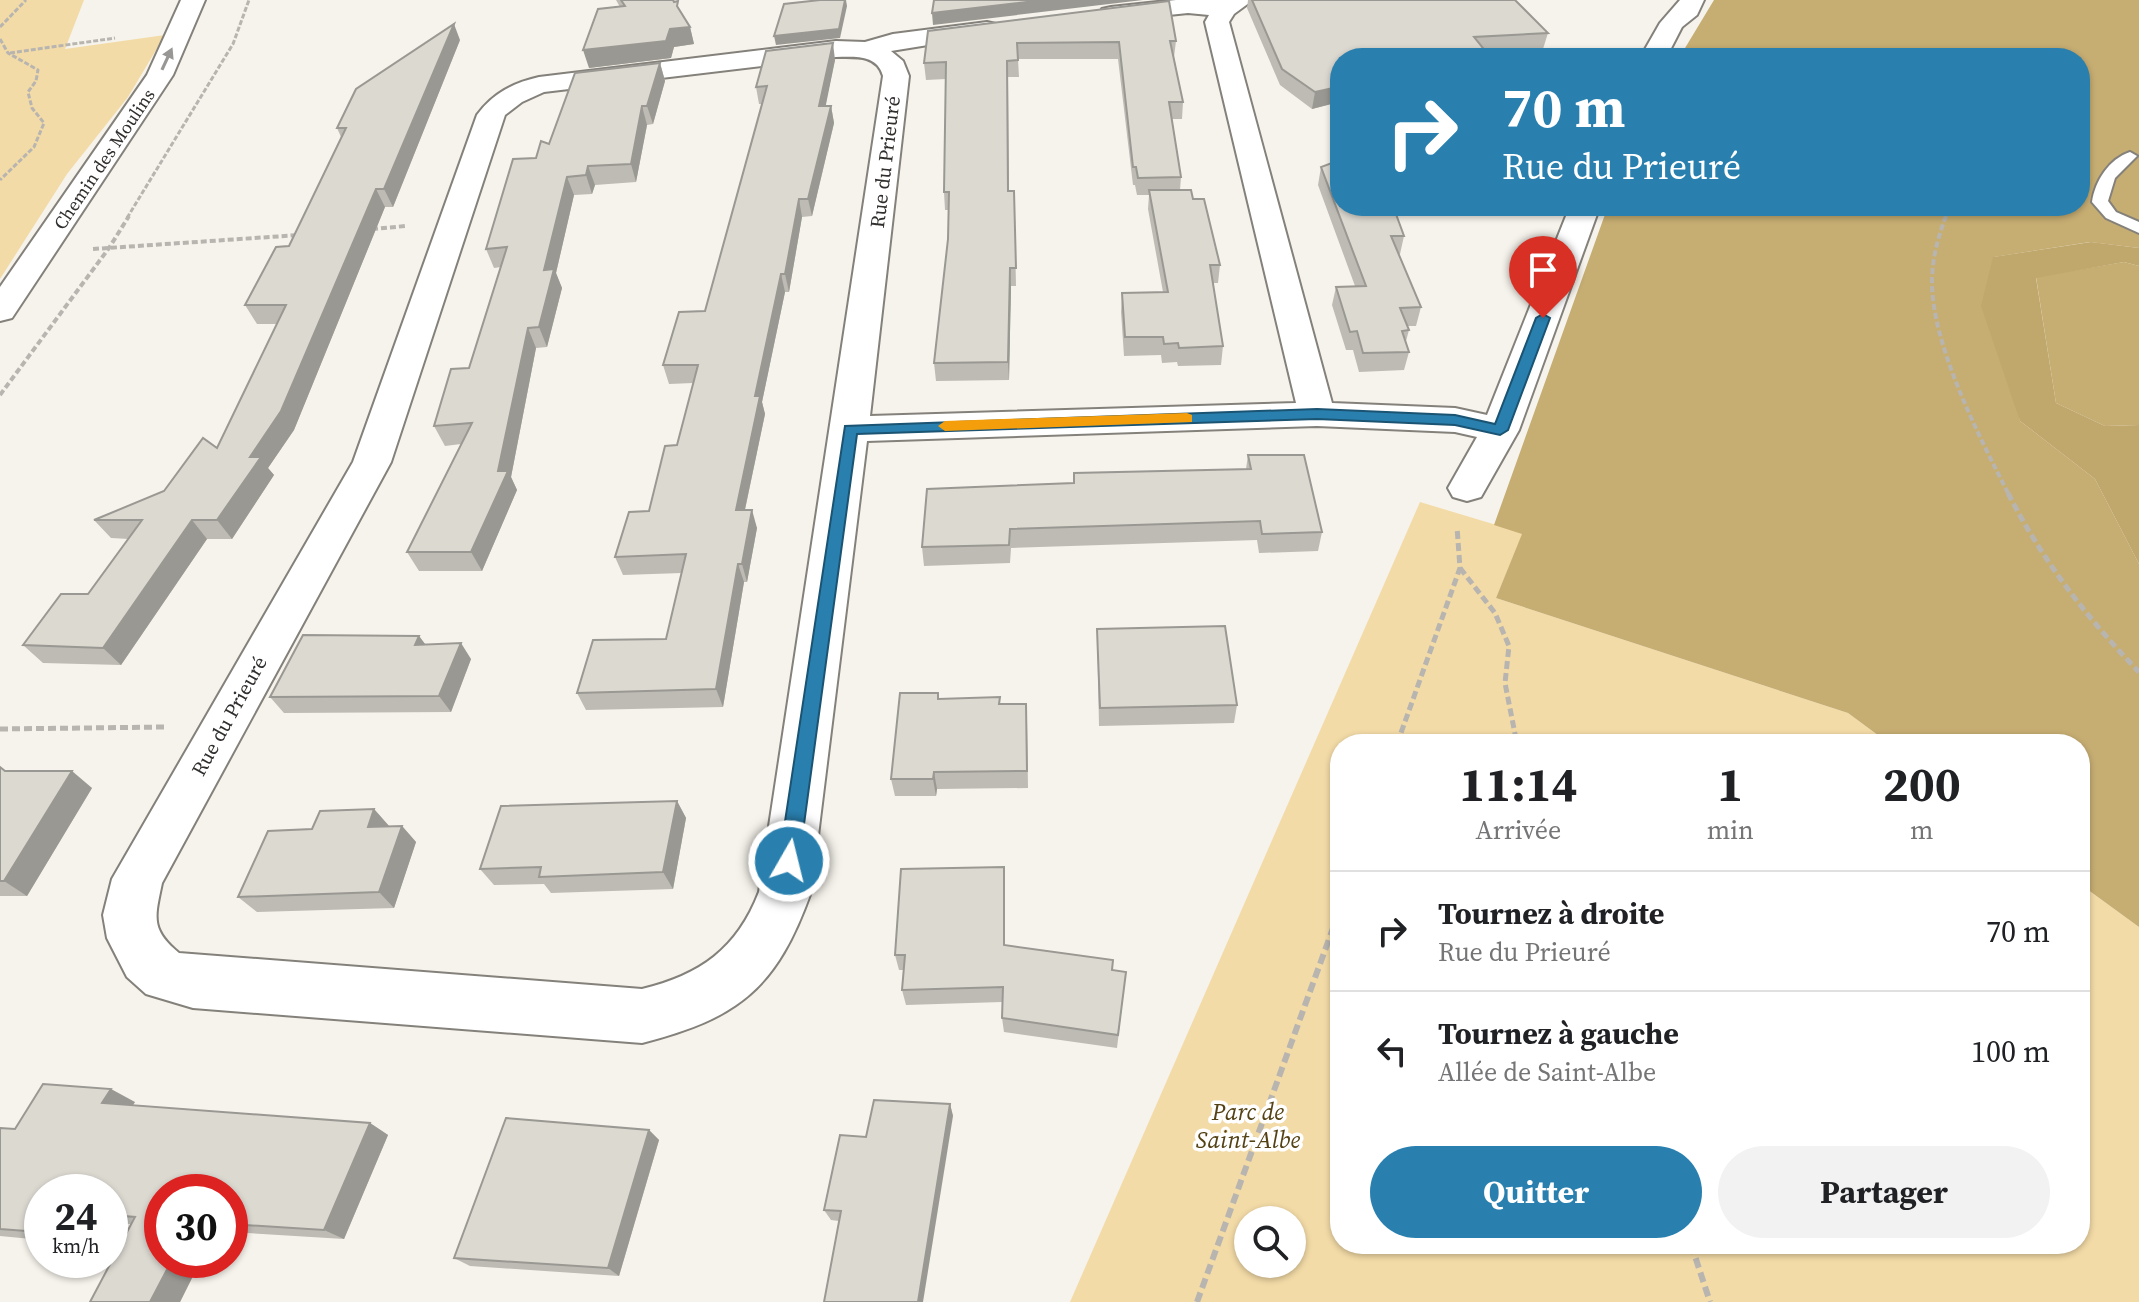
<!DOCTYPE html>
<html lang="fr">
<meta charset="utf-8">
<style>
body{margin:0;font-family:"Source Serif 4",serif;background:#f2f2f2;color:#202124;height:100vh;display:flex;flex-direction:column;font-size:30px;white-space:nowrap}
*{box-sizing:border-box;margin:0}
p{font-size:26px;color:#757577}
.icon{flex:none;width:44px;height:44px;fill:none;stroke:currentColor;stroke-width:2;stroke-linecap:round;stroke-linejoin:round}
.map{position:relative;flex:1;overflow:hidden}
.side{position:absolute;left:1330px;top:734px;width:760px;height:520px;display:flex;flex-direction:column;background:#fff;border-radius:32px;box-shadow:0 2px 6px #0004}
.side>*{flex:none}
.guide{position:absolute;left:1330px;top:48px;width:760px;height:168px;border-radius:32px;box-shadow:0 2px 6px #0004;background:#2980af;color:#fff;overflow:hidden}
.fabs{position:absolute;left:1234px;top:1206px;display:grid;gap:16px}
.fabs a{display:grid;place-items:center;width:72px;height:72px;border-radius:50%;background:#fff;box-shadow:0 2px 6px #0004;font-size:40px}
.speed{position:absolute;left:24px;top:1174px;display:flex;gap:16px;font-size:40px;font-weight:700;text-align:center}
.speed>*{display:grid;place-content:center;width:104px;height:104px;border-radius:50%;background:#fff;box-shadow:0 2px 6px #0004;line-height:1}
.speed small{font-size:20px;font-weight:400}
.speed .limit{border:12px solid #d22;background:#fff;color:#111}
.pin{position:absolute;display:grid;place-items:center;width:68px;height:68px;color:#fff;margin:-82px -34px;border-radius:50% 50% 50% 0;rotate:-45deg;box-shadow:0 0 8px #0007}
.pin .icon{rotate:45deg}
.me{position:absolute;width:88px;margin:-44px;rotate:8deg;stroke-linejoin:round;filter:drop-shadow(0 0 6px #0008)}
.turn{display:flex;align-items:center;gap:28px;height:168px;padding:0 40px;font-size:36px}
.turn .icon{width:104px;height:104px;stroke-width:2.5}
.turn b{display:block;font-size:56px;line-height:68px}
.eta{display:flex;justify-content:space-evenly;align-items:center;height:136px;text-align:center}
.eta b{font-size:48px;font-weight:700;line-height:56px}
.cta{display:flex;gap:16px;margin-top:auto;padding:16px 40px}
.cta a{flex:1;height:92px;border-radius:48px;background:#2980af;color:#fff;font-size:32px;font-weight:700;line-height:92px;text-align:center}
.cta a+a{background:#f2f2f2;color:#202124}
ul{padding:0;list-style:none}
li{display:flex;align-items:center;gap:24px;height:120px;padding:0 40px;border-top:2px solid #e0e0e0}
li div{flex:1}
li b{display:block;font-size:30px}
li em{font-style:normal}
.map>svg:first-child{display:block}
.green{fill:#f3dba7;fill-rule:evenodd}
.forest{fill:#c6ad72}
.water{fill:#c0a76c}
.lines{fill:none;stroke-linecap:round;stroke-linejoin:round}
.lane-casing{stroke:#84817b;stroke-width:4}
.street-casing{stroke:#84817b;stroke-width:4}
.path-far3{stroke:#b8b5b0;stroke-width:3;stroke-dasharray:5 2;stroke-linecap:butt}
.path-far2{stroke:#b8b5b0;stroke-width:4;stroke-dasharray:6 3;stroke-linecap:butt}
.path-far1{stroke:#b8b5b0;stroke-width:5;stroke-dasharray:8 4;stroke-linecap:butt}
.path{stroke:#b8b5b0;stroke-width:6;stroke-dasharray:10 5;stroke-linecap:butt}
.lane{fill:#fff;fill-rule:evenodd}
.street{fill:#fff;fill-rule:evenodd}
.wall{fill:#bdbbb4}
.shaded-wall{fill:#9a9892}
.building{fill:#dcd9d1;stroke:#9a9892;stroke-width:2}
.oneway{fill:#989796}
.route{fill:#2980af;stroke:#1b5372;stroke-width:2}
.slow{fill:#f59e0b}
.labels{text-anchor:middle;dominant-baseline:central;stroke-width:7;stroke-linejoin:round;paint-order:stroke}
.far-street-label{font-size:18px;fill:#312f2d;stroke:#fff}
.street-label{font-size:20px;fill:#312f2d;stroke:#fff}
.near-park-label{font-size:24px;font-style:italic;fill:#544214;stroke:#fff}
</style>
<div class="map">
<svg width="2139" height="1302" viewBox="0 0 2139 1302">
<rect width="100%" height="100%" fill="#f6f3ec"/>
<g class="green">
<path d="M 0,0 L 84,0 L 65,49 L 165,35 L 128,97 L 67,174 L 0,279 Z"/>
<path d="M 1420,502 L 1523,533 L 1496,598 L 1848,713 L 1890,744 L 1340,744 L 1340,1244 L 2080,1244 L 2080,884 L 2139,927 L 2139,1302 L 1070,1302 ZM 1248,1220 L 1292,1220 L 1292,1264 L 1248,1264 Z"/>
</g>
<g class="forest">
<path d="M 1714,0 L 2139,0 L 2139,248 L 2090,242 L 1994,257 L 2020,421 L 2095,479 L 2139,564 L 2139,927 L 2080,884 L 2080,744 L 1890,744 L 1848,713 L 1496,598 L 1522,534 L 1494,525 L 1608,206 L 2080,206 L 2080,58 L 1679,58 Z"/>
<path d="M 2124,262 L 2139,266 L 2139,425 L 2105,426 L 2056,403 L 2036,277 Z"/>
</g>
<path class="water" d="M 2091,242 L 2139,248 L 2139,266 L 2124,262 L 2036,278 L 2056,403 L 2105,426 L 2139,425 L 2139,564 L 2095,479 L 2020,421 L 1981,306 L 1993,257 Z"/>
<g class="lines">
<g class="lane-casing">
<path id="lane" d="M 2130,152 L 2137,156 L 2115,178 L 2108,201 L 2116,212 L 2139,222 L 2139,233 L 2106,218 L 2092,202 C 2095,181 2109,159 2130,152 Z"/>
</g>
<g class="street-casing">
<g id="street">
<path d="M 181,0 L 205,0 L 173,75 L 12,318 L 0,321 L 0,287 L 147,75 Z"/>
<path d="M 1176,0 L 1253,0 L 1234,14 L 1229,22 L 1332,403 L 1455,408 L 1487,415 L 1570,206 L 1600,206 L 1519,430 L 1481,497 L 1467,501 L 1453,497 L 1448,488 L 1477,437 L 1455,432 L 1317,426 L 867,441 L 811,892 C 777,987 740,1018 642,1043 L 193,1008 L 146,994 L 127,977 L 107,938 L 103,915 L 112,879 L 353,462 L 477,115 C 493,93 513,83 539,77 L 836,41 L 865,42 L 893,34 L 987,22 L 996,24 L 999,29 L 996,34 L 891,51 L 903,61 L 909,76 L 870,416 L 1296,403 L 1205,22 L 1209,15 L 1188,13 L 1111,21 L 1102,19 L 1099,14 L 1102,9 L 1111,7 ZM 836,57 C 854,57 877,54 883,76 L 759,892 C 737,949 700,975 642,989 L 179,953 C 150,929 155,917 162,883 L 391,462 L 505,115 L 522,102 L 544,92 Z"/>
<path d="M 1680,0 L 1704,0 L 1697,15 L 1682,27 L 1666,58 L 1640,58 L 1660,23 Z"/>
</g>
</g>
<g class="path-far3">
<path d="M 0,27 L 26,0"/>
<path d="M 0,39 L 8,53 L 38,70 L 36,81 L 28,92 L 32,108 L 44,123 L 34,147 L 0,180"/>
<path d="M 10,53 L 115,38"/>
<path d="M 2080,141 L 2084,141"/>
<path d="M 127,218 L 233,44 L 249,0"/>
<path d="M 1945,218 L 1950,206"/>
</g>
<g class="path-far2">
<path d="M 1946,216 C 1938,237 1932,259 1932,282 C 1932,346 1980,438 2009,495"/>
<path d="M 372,229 L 406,226"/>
<path d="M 93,249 L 299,235"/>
<path d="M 0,395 L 109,248 L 129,216"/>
</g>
<g class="path-far1">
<path d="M 2008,493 C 2042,560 2087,618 2139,672"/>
<path d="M 1460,568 L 1495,613 L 1509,646 L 1505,683 L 1517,744"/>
<path d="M 0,729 L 166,727"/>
<path d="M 1397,744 L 1460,568 L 1457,527"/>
</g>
<g class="path">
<path d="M 1691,1244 L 1710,1302"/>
<path d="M 1197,1302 L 1340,909"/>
</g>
<use href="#lane" class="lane"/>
<use href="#street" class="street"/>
</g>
<g class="wall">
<path d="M 616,0 L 673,0 L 690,27 L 694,44 L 674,47 L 671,58 L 589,68 L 620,7 Z"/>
<path d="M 1248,0 L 1515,0 L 1548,33 L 1543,49 L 1340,58 L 1340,116 L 1335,103 L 1312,109 L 1280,85 L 1247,8 Z"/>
<path d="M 928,31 L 1176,41 L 1174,57 L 1183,102 L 1182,119 L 1172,119 L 1181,177 L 1180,190 L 1193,199 L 1220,265 L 1218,283 L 1213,283 L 1223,346 L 1221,365 L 1178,366 L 1177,362 L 1162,363 L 1161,355 L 1124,356 L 1121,312 L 1122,293 L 1163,292 L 1148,209 L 1149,195 L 1137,195 L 1135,185 L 1133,185 L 1118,59 L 1018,59 L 1019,77 L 1008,77 L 1009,191 L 1014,191 L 1016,286 L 1011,286 L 1009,380 L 936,381 L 934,363 L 948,239 L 948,210 L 945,210 L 944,192 L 946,79 L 926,80 L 924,63 Z"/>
<path d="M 460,40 L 393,207 L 385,207 L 294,430 L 268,468 L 274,475 L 232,539 L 207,539 L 121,665 L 43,663 L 23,645 L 88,594 L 129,539 L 111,538 L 94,520 L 164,491 L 217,448 L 277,324 L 257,324 L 245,305 L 289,246 L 341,137 L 337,128 Z"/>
<path d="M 835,60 L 825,106 L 831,106 L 834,123 L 812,216 L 802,217 L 789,292 L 785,292 L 762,402 L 765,414 L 745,510 L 757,528 L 747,582 L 744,582 L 723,707 L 586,710 L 577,693 L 666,639 L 682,573 L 623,575 L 615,557 L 649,511 L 677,445 L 693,383 L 669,384 L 663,365 L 705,311 L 763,104 L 759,104 L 756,87 Z"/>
<path d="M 660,63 L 665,81 L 653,124 L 647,125 L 636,182 L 595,185 L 592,194 L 574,195 L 556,273 L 562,288 L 547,347 L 536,348 L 511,477 L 517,490 L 482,571 L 419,571 L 407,552 L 461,444 L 445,446 L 434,426 L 469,368 L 501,267 L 494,268 L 486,249 L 536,158 L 549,144 Z"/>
<path d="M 1321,167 L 1404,236 L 1400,254 L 1398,254 L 1421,307 L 1416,326 L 1407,326 L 1409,330 L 1406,341 L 1409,352 L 1404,370 L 1359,372 L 1353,350 L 1346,350 L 1332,305 L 1336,287 L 1355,286 L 1318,185 Z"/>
<path d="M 1248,455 L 1322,532 L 1318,551 L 1259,553 L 1257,540 L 1011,548 L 1010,563 L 924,566 L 922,547 L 1074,483 L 1246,469 Z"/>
<path d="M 1097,629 L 1237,705 L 1234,723 L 1099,726 Z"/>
<path d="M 419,636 L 425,644 L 471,659 L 451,712 L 284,713 L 270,697 Z"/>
<path d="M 939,699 L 1000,704 L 1027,721 L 1028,788 L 937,789 L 936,796 L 895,796 L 891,779 Z"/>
<path d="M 0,767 L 5,771 L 92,788 L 27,896 L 0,896 Z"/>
<path d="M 677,801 L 686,818 L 673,889 L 551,893 L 544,884 L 494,885 L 480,869 Z"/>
<path d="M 374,809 L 389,826 L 402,826 L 416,842 L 394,908 L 257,912 L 238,897 L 312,829 Z"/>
<path d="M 1004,867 L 1005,883 L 1005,945 L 1112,970 L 1126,972 L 1117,1048 L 1004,1032 L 1002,1018 L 1002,1002 L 906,1005 L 902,990 L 904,970 L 899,970 L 895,955 Z"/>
<path d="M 135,1102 L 132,1105 L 370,1123 L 388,1135 L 344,1239 L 230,1232 L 230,1192 L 162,1192 L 162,1260 L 201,1260 L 180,1302 L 90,1302 L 131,1224 L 110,1223 L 110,1192 L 42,1192 L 42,1240 L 0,1236 L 0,1128 L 15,1129 Z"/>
<path d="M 950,1104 L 953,1116 L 839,1221 L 831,1220 L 824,1210 L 866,1137 Z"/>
<path d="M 649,1130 L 659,1140 L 619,1276 L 470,1266 L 454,1258 Z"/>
</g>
<g class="shaded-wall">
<path d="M 846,0 L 847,6 L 840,38 L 776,45 L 774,36 Z"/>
<path d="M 1044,0 L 1143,0 L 933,25 L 932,13 Z"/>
<path d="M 454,24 L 460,40 L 393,207 L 384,189 Z"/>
<path d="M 690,27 L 694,44 L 674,47 L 671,58 L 589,68 L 583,50 L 670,29 Z"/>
<path d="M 833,43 L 835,60 L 822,124 L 819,106 Z"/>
<path d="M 660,63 L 665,81 L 653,124 L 647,106 Z"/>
<path d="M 1338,87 L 1335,103 L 1312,109 L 1315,92 Z"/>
<path d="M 642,106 L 647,125 L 636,182 L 631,164 Z"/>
<path d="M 831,106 L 834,123 L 812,216 L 808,199 Z"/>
<path d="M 588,166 L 595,185 L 592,194 L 586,175 Z"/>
<path d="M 567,177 L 574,195 L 556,273 L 562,288 L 547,347 L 539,327 L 544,270 Z"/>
<path d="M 376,189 L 385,207 L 294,430 L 268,468 L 274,475 L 232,539 L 217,520 L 250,457 Z"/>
<path d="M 799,199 L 802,217 L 789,292 L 785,274 Z"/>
<path d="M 1010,268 L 1011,286 L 1009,380 L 1008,362 Z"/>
<path d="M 781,274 L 785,292 L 762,402 L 765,414 L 741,528 L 736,510 L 755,396 Z"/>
<path d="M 528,328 L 536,348 L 511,477 L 517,490 L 482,571 L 471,552 L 498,471 Z"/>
<path d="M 752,510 L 757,528 L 747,582 L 742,564 Z"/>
<path d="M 192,520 L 207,539 L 121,665 L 103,648 Z"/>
<path d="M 738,564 L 744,582 L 723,707 L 716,689 Z"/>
<path d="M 419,636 L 431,652 L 415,645 Z"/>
<path d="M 461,643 L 471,659 L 451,712 L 439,696 Z"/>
<path d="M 72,771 L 92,788 L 27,896 L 4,881 Z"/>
<path d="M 934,772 L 937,789 L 936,796 L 933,779 Z"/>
<path d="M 677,801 L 686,818 L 673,889 L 663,872 Z"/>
<path d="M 374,809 L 389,826 L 383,843 L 368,827 Z"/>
<path d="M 402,826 L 416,842 L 394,908 L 379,892 Z"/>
<path d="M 1004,867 L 1005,883 L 1005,960 L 1004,945 Z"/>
<path d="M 111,1089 L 135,1102 L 127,1115 L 102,1103 Z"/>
<path d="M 950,1104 L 953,1116 L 923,1302 L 918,1302 Z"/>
<path d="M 370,1123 L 388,1135 L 344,1239 L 324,1230 Z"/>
<path d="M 649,1130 L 659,1140 L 619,1276 L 608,1268 Z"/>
<path d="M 39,1209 L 42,1210 L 42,1237 L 26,1231 Z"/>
<path d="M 172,1260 L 201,1260 L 180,1302 L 150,1302 Z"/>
</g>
<g class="building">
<path d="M 621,0 L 673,0 L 674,2 L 678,1 L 677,6 L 690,27 L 670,29 L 666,41 L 583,50 L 598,9 L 625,6 Z"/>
<path d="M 820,0 L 845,0 L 839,29 L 774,36 L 784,4 Z"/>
<path d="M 934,0 L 1044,0 L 932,13 Z"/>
<path d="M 1252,0 L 1515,0 L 1548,33 L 1474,37 L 1491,58 L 1340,58 L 1340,92 L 1338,87 L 1315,92 L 1282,69 Z"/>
<path d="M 1169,1 L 1176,41 L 1170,41 L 1183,102 L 1169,102 L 1181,177 L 1138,178 L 1136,167 L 1133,167 L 1119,42 L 1017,43 L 1018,60 L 1007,61 L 1008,191 L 1014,191 L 1016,268 L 1010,268 L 1008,362 L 934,363 L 948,239 L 949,192 L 944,192 L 946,62 L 924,63 L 928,31 Z"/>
<path d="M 454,24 L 384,189 L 376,189 L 281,411 L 250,457 L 261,457 L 217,520 L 192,520 L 103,648 L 23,645 L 61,594 L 88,594 L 142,520 L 94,520 L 164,491 L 203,438 L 217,448 L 286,305 L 245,305 L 276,247 L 289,246 L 346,128 L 337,128 L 356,89 Z"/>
<path d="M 833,43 L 819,106 L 831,106 L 808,199 L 799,199 L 785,274 L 781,274 L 755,396 L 760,396 L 736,510 L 752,510 L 742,564 L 738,564 L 716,689 L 577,693 L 593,640 L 666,639 L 686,554 L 615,557 L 629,512 L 649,511 L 665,446 L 677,445 L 698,365 L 663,365 L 679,312 L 705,311 L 767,86 L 756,87 L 766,51 Z"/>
<path d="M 660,63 L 647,106 L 642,106 L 631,164 L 588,166 L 586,175 L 567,177 L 544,270 L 554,269 L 539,327 L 528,328 L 498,471 L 508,471 L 471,552 L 407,552 L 472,423 L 434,426 L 451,369 L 469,368 L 507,247 L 486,249 L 513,159 L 536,158 L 541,141 L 549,144 L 575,73 Z"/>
<path d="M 1340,160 L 1340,206 L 1393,206 L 1404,236 L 1391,236 L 1421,307 L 1400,308 L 1409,330 L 1402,331 L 1409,352 L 1363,353 L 1357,331 L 1350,332 L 1336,287 L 1366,286 L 1321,167 Z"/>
<path d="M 1149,190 L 1191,190 L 1193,199 L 1204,199 L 1220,265 L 1210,265 L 1223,346 L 1179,348 L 1178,343 L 1164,344 L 1163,337 L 1125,337 L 1122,293 L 1168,292 Z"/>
<path d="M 1248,455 L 1304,455 L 1322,532 L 1262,534 L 1260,521 L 1010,529 L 1009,545 L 922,547 L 927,489 L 1074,483 L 1074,473 L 1251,469 Z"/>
<path d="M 1225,626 L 1237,705 L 1100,708 L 1097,629 Z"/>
<path d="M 303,635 L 419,636 L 415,645 L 461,643 L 439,696 L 270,697 Z"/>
<path d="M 900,693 L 938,693 L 938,699 L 1000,697 L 999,704 L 1026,704 L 1027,771 L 934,772 L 933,779 L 891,779 Z"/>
<path d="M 0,767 L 5,771 L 72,771 L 4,881 L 0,881 Z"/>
<path d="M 677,801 L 663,872 L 539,877 L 541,867 L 480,869 L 501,806 Z"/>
<path d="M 374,809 L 368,827 L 402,826 L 379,892 L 238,897 L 268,831 L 312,829 L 320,811 Z"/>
<path d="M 1004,867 L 1004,945 L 1113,960 L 1112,970 L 1126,972 L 1118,1035 L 1002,1018 L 1003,987 L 902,990 L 905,955 L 895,955 L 901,869 Z"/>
<path d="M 43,1084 L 111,1089 L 102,1103 L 370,1123 L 324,1230 L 230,1224 L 230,1192 L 162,1192 L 162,1260 L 172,1260 L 150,1302 L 90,1302 L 135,1217 L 110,1215 L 110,1192 L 42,1192 L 42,1209 L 39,1209 L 26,1231 L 0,1229 L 0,1128 L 15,1129 Z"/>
<path d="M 874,1100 L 950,1104 L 918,1302 L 824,1302 L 841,1211 L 824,1210 L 840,1135 L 866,1137 Z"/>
<path d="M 506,1118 L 649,1130 L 608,1268 L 454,1258 Z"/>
</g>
<defs><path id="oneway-solid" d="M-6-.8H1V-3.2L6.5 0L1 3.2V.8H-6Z" transform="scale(2)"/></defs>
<use class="oneway" href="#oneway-solid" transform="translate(167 59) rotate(-65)"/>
<path class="route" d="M 1543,314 L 1550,318 L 1508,430 L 1500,435 L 1455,425 L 1317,419 L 857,434 L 799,861 L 796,868 L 789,870 L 782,868 L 779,861 L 845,426 L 1317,409 L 1455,415 L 1495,424 L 1536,318 Z"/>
<path class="slow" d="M 1187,413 L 1192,415 L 1192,422 L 945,431 L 938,426 L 945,421 Z"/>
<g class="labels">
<g class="far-street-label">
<text transform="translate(104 159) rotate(-56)">Chemin des Moulins</text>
</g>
<g class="street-label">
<text transform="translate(885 162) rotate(-83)">Rue du Prieuré</text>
<text transform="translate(229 716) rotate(-61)">Rue du Prieuré</text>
</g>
<g class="near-park-label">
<text x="1248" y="1111">Parc de<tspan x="1248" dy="28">Saint-Albe</tspan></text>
</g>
</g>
</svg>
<div class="fabs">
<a><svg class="icon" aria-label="search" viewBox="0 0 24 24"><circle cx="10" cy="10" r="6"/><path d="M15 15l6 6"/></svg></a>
</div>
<div class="speed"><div>24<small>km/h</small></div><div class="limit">30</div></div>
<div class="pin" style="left:1543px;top:318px;background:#d93025"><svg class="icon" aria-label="arrive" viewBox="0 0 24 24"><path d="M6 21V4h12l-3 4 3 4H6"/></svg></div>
<svg class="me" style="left:789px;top:861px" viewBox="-20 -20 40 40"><circle r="17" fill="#2980af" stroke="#fff" stroke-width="3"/><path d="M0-11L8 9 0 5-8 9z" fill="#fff"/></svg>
<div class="guide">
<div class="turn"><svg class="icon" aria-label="right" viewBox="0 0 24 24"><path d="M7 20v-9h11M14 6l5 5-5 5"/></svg><div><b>70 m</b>Rue du Prieuré</div></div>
</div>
<section class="side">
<div class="eta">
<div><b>11:14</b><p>Arrivée</p></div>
<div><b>1</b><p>min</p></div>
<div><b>200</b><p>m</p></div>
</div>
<ul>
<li><svg class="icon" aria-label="right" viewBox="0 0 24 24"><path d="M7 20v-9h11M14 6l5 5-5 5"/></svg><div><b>Tournez à droite</b><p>Rue du Prieuré</p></div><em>70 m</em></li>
<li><svg class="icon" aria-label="left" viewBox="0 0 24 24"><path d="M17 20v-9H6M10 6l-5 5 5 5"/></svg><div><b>Tournez à gauche</b><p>Allée de Saint-Albe</p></div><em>100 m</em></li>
</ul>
<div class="cta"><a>Quitter</a><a>Partager</a></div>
</section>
</div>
